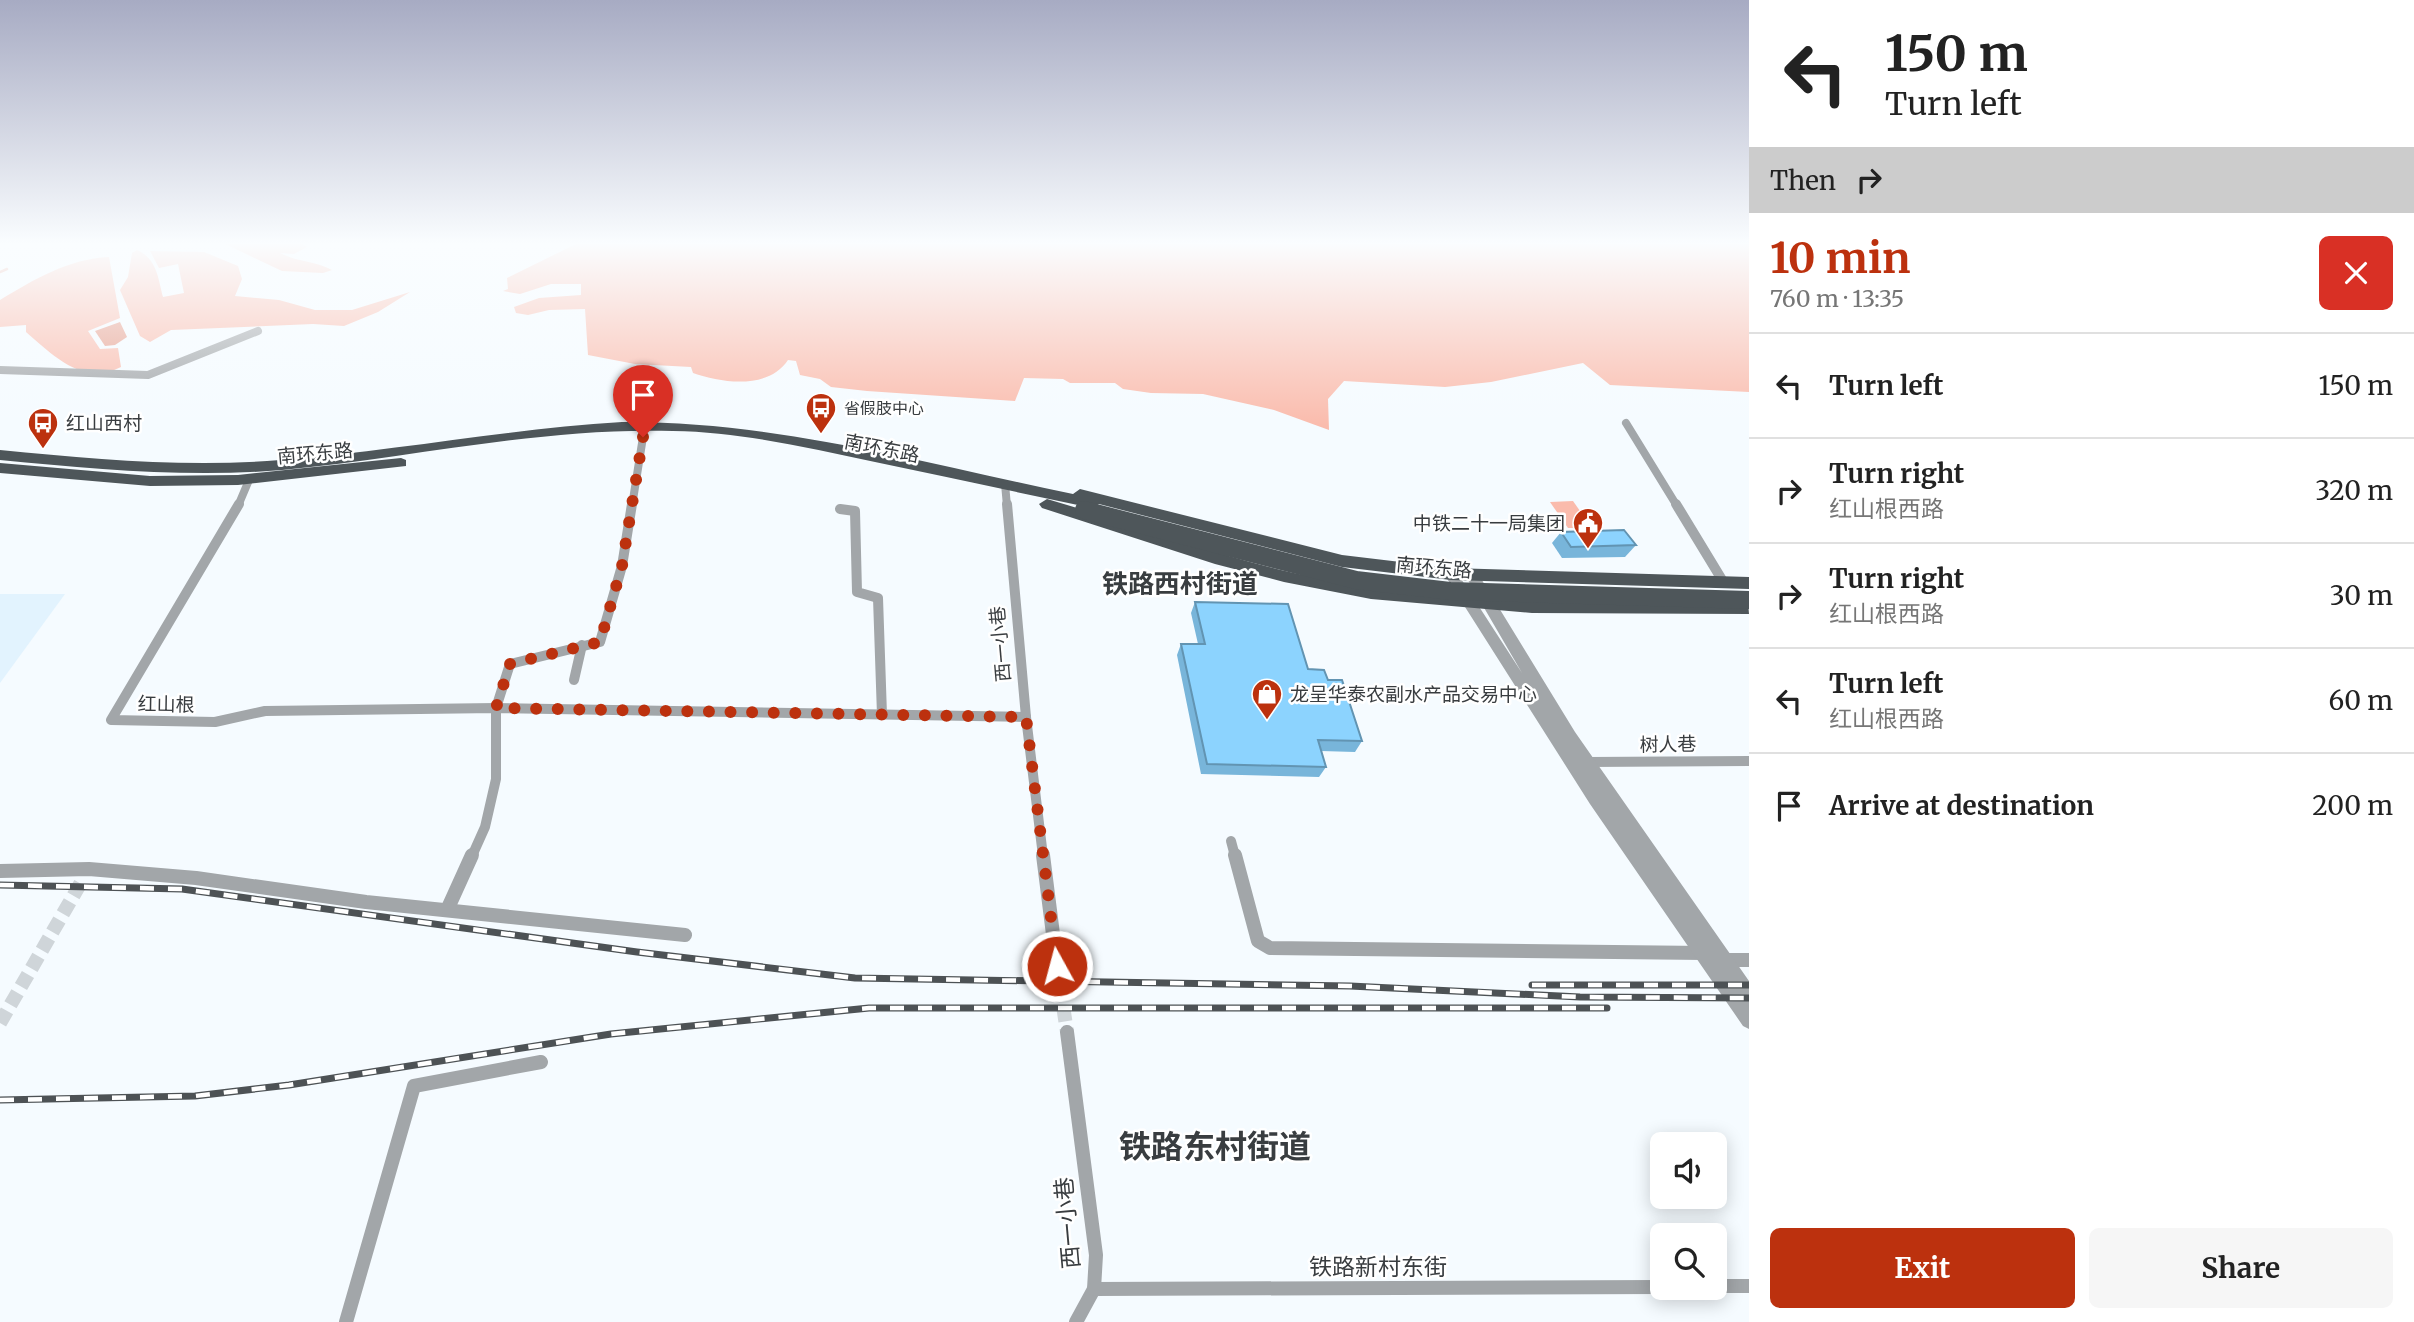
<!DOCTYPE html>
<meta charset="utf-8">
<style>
body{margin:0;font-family:Merriweather,"Noto Sans SC",serif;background:#f6f6f6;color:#222;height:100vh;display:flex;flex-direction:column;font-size:26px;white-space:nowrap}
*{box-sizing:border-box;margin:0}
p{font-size:23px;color:#767676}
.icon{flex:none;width:38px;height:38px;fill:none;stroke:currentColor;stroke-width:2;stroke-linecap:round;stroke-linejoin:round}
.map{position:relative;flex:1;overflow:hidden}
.sheet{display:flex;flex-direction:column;background:#fff;width:665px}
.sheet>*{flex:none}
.banner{background:#fff;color:#222;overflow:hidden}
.fabs{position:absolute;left:1650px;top:1132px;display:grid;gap:14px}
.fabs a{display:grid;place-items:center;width:77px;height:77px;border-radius:10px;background:#fff;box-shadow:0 4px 18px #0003;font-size:35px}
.pin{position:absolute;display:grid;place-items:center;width:60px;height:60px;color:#fff;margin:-72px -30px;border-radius:50% 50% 50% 0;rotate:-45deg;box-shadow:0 0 7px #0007}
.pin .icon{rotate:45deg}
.me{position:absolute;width:77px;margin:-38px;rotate:353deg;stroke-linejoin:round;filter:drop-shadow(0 0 5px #0008)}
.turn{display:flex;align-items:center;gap:24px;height:147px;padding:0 21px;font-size:32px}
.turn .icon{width:91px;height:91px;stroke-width:2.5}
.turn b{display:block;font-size:49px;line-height:60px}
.then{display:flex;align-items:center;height:66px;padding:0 21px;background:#0003;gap:14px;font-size:26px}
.round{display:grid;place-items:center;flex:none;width:74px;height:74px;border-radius:10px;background:#f6f6f6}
.headline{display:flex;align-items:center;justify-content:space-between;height:119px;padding:0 21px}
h1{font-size:42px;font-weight:700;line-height:52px;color:#bc310e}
.primary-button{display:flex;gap:14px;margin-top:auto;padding:14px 21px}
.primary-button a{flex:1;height:80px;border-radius:10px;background:#bc310e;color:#fff;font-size:28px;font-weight:700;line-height:80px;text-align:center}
.primary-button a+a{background:#f6f6f6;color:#222}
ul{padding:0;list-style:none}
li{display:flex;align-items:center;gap:21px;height:105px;padding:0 21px;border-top:2px solid #e0e0e0}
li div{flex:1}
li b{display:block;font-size:26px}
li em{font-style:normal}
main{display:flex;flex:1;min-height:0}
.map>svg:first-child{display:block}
.built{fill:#e2f3fe}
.green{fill:#fabbac}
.water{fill:#e79d8b}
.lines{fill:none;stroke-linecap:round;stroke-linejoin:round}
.stream{stroke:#e79d8b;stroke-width:2.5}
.minor-tunnel{stroke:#cfd5d9;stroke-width:14;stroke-dasharray:14 7;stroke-linecap:butt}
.minor-far2{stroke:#a2a6a9;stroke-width:8}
.minor-far1{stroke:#a2a6a9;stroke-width:10}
.minor{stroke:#a2a6a9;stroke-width:14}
.tertiary{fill:#a2a6a9;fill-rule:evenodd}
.trunk{fill:#4e565a;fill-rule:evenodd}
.rail-casing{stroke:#4d5255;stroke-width:7}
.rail{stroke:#fff;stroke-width:4.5;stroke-dasharray:14;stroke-linecap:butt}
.trunk-bridge{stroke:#4e565a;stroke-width:18}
.wall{fill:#78b5da}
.building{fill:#8cd3fe;stroke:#6294b2;stroke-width:2}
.route{stroke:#bc310e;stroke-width:12;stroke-dasharray:0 21.6}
.labels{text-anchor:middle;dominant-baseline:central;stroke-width:5;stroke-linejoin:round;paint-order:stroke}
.far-poi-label{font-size:16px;fill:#393d40;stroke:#fff;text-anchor:start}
.poi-label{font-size:19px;fill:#393d40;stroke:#fff;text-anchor:start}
.street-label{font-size:19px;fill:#393d40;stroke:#fff}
.near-street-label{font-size:23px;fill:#393d40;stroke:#fff}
.district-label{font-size:26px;font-weight:bold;fill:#393d40;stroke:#fff}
.near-district-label{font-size:32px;font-weight:bold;fill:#393d40;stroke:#fff}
</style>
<main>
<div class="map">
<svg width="1749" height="1322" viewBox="0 0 1749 1322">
<rect width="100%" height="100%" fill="#f5fbff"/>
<path class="built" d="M 0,594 L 65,594 L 0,683 Z"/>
<g class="green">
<path d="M 221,242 L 303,244 L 307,247 L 294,254 L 280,253 C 297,262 316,261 332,270 L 323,273 L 282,271 Z"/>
<path d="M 580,242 L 1749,242 L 1749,392 L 1610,385 L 1583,363 L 1491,382 L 1445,387 L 1344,381 L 1328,399 L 1329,430 L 1274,410 L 1203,394 L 1151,393 L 1123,389 L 1115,383 L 1070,383 L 1063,379 L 1024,378 L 1015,401 L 867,391 L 831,387 L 820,379 L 800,375 L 796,361 L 788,360 C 768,390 722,383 693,373 L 691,367 L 635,364 L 588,355 L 585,309 L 549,310 L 528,315 L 516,313 L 514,307 L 539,298 L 581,295 L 581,284 L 551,284 L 520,294 L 503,291 L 508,289 L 507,278 Z"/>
<path d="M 137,250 C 157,259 158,278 163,297 L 184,293 L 178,264 L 159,268 L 150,251 L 204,252 L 238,266 L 242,279 L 235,296 L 279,300 L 315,310 L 352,310 L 410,292 L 378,312 L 344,326 L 313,324 L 171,330 L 150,342 L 140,336 L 120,290 L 128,277 L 132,253 Z"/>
<path d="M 109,257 L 120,318 L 88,331 L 100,349 L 118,348 L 121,367 C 83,387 53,355 26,332 L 26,325 L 0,327 L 0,300 C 35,279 68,259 109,257 Z"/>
<path d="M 1573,501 L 1592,528 L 1568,528 L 1550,502 Z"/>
</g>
<path class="water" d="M 120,322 L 127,337 L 115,345 L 105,346 L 95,331 Z"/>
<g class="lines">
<path class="stream" d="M 0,272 L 7,269"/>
<g class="minor-tunnel">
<path d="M 1057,966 L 1067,1032"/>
<path d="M 0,1023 L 83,879"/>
</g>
<g class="minor-far2">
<path d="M 0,370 L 148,375 L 258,331"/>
<path d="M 1626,423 L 1677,506"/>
<path d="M 1005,484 L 1007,506"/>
<path d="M 238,506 L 249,480"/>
<path d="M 632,506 L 643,437"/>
</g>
<g class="minor-far1">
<path d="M 239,504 L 111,720 L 215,722 L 265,711 L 496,708 L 1026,717"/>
<path d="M 1007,504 L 1026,717 L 1043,856"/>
<path d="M 1676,504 L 1724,583"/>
<path d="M 840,509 L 855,511 L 857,592 L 878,598 L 882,715"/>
<path d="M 574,680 L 582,645"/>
<path d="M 1588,762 L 1749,761"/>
<path d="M 1231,841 L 1235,856"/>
<path d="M 472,856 L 485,827 L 496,779 L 496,708 L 510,664 L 600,642 L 622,566 L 632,504"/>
</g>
<g class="minor">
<path d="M 1043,855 L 1057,966"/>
<path d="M 1235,855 L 1258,941 L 1270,948 L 1704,953"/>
<path d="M 0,871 L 89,869 L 196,878 L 366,902 L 685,935"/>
<path d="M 448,908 L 472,855"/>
<path d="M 1723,960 L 1749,960"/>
<path d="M 1067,1032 L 1096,1255 L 1094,1289 L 1076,1322"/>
<path d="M 1715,1286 L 1749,1286"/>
<path d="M 1094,1289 L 1662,1287"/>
<path d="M 346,1322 L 414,1086 L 541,1062"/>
</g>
<path class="tertiary" d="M 1451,569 L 1456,571 L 1522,673 L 1465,575 L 1472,570 L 1477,572 L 1575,732 L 1749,981 L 1749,1029 L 1743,1026 L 1590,804 L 1446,577 L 1445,574 L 1446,571 Z"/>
<g class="trunk">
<path d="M 622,422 C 775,421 924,463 1073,494 L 1080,489 L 1342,555 L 1451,568 L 1749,577 L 1749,589 L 1451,580 L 1342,567 L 1099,504 L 1092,508 C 1020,493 947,477 875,462 C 808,448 742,432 673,431 C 541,427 412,458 282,470 C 188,478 94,469 0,460 L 0,450 C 93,459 187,468 280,460 C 395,451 507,429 622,422 Z"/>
<path d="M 401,458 L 406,460 L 406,466 L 238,485 L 150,486 L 0,473 L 0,463 L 150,476 L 238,475 Z"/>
<path d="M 1047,499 C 1138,525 1225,560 1318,578 C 1459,605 1605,602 1748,602 L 1749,614 L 1532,613 L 1371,599 L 1284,582 L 1215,564 L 1042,508 L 1039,504 Z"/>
</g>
<g class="rail-casing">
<g id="rail">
<path d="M 0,885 L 182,889 L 637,952 L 855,978 L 1350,986 L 1580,997 L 1749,998"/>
<path d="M 1532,985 L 1749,985"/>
<path d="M 0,1100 L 195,1096 L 289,1085 L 611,1034 L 869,1008 L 1607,1008"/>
</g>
</g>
<use href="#rail" class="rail"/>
<path class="trunk-bridge" d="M 1084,510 L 1356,580 L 1450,591 L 1749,600"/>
</g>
<g class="wall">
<path d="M 1561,532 L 1636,545 L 1625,557 L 1562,558 L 1552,543 Z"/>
<path d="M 1195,602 L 1328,680 L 1362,741 L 1355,752 L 1321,751 L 1326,767 L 1319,777 L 1201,774 L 1177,655 L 1181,644 L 1198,644 L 1191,613 Z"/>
</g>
<g class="building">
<path d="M 1624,530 L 1636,545 L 1571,547 L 1561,532 Z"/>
<path d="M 1195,602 L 1288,604 L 1308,669 L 1324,670 L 1328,680 L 1342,680 L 1362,741 L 1318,740 L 1326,767 L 1207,764 L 1181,644 L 1205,644 Z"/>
</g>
<linearGradient id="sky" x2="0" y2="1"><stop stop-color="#a7abc3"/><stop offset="0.57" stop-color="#fafdff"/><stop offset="1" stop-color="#fafdff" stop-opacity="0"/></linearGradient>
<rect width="1749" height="427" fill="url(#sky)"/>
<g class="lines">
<path class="route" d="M 643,437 L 622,566 L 600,642 L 510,664 L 496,708 L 1026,717 L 1057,966"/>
</g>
<defs>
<g id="bus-pin" transform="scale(1.575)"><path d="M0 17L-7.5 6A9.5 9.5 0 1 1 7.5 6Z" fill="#bc310e" stroke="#fff"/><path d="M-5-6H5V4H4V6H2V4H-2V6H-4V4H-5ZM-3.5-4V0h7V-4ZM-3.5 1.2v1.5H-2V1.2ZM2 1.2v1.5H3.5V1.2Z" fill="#fff"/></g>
<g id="civic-pin" transform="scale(1.575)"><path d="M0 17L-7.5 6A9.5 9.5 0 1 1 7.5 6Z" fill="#bc310e" stroke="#fff"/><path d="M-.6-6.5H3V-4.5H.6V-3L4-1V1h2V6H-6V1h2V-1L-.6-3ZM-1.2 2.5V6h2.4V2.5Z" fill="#fff"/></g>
<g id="shop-pin" transform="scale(1.575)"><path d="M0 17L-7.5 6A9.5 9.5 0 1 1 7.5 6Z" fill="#bc310e" stroke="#fff"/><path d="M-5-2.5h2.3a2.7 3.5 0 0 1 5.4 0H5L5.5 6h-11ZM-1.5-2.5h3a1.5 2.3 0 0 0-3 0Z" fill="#fff"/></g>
</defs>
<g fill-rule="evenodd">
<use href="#bus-pin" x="821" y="408"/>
<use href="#bus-pin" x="43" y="423"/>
<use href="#civic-pin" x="1588" y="523"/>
<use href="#shop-pin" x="1267" y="694"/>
</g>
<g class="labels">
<g class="far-poi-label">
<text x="844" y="408">省假肢中心</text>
</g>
<g class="poi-label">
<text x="66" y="423">红山西村</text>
<text x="1565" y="523" text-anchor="end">中铁二十一局集团</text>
<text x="1290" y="694">龙呈华泰农副水产品交易中心</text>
</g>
<g class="street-label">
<text transform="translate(882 448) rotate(11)">南环东路</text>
<text transform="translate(315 453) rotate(-5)">南环东路</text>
<text transform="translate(1434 567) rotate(5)">南环东路</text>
<text transform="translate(1000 644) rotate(-95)">西一小巷</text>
<text transform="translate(166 704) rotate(1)">红山根</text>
<text transform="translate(1668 744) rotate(-1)">树人巷</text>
</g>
<g class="near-street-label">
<text transform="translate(1067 1223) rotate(-95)">西一小巷</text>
<text x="1378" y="1266">铁路新村东街</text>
</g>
<g class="district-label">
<text x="1180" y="583">铁路西村街道</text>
</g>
<g class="near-district-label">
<text x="1215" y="1147">铁路东村街道</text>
</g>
</g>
</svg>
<div class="fabs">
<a><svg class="icon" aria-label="sound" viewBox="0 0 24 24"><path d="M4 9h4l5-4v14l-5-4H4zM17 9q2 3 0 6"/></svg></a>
<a><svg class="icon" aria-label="search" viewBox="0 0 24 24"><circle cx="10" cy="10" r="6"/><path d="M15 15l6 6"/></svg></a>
</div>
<div class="pin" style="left:643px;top:437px;background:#d93025"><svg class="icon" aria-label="arrive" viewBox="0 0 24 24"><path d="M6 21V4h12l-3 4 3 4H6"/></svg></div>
<svg class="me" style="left:1057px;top:966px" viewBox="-20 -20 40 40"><circle r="17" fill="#bc310e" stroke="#fff" stroke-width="3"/><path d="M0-11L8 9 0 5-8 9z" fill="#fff"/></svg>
</div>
<section class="sheet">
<div class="banner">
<div class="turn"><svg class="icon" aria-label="left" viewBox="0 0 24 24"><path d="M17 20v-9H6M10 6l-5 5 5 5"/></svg><div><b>150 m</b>Turn left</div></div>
<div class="then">Then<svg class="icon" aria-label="right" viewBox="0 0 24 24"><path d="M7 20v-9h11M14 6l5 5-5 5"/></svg></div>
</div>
<div class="headline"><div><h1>10 min</h1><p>760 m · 13:35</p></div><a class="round" style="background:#d93025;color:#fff"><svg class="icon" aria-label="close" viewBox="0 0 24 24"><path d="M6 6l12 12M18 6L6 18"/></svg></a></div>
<ul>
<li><svg class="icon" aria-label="left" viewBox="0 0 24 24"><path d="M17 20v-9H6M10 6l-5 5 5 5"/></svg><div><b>Turn left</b></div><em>150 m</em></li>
<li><svg class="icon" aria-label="right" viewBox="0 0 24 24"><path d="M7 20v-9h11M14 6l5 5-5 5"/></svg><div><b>Turn right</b><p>红山根西路</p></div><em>320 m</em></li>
<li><svg class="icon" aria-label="right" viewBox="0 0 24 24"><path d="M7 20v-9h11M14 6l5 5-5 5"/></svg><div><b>Turn right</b><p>红山根西路</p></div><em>30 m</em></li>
<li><svg class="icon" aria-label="left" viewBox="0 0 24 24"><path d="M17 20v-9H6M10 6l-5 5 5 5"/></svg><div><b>Turn left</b><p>红山根西路</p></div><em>60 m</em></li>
<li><svg class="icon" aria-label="arrive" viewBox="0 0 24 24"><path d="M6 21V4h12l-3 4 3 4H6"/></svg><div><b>Arrive at destination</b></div><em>200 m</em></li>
</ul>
<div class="primary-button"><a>Exit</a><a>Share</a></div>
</section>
</main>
